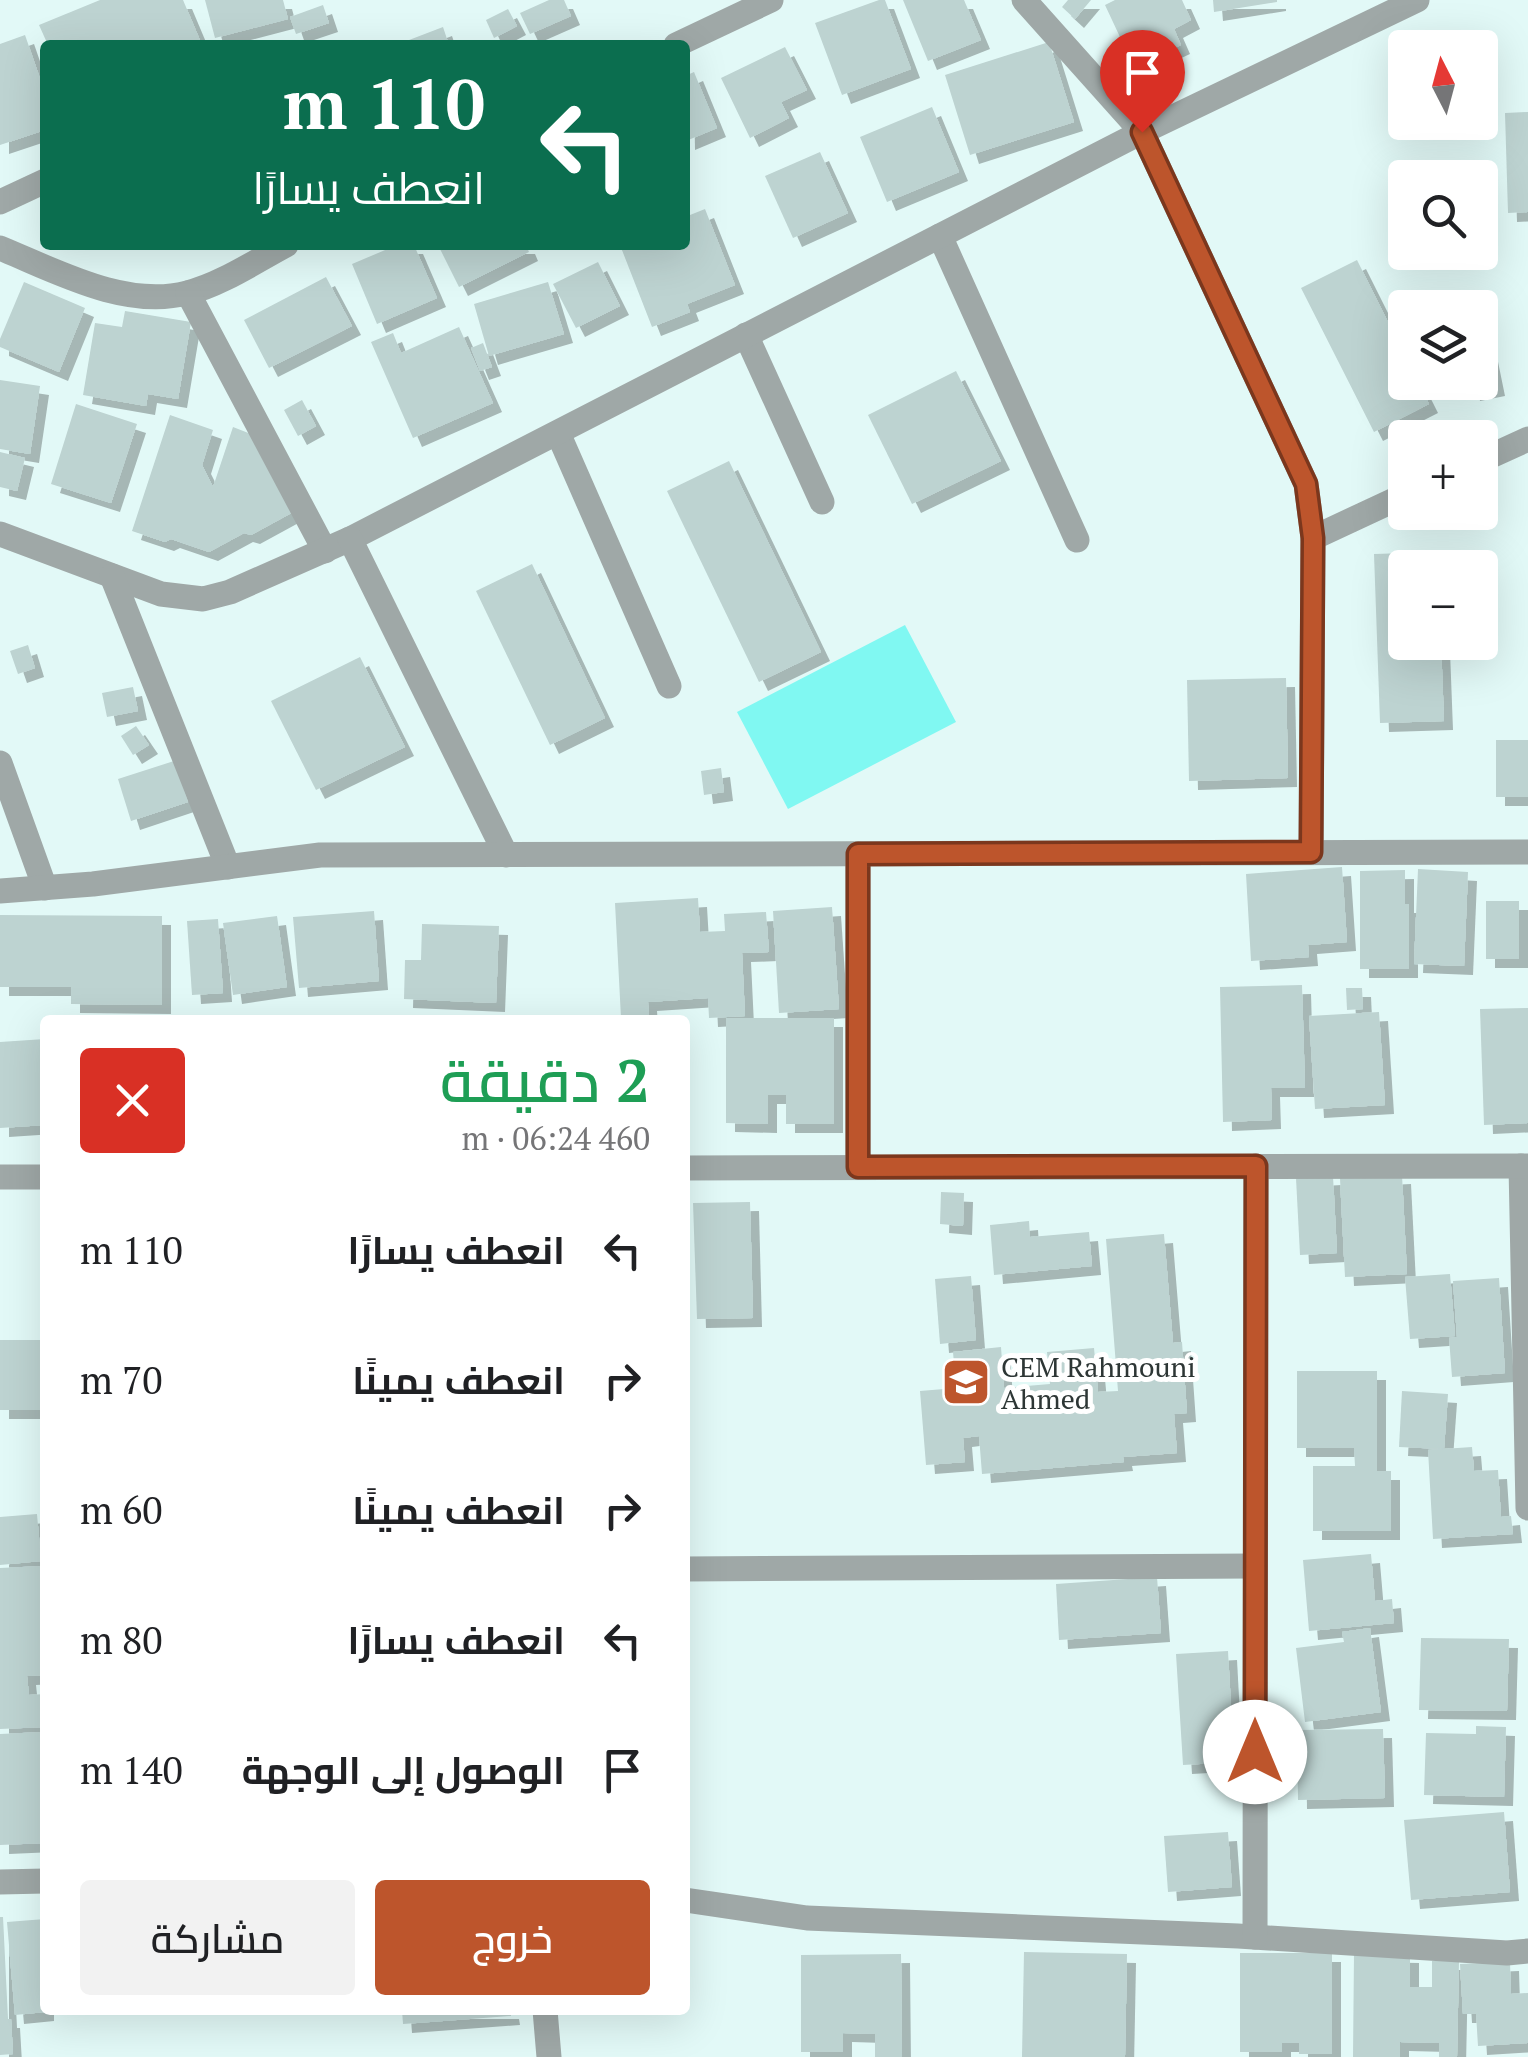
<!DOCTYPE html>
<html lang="ar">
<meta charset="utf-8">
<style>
body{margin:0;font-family:"PT Serif",Cairo,serif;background:#f2f2f2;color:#202124;direction:rtl;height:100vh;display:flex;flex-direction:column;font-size:38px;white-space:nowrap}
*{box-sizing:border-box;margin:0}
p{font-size:32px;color:#757577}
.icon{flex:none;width:55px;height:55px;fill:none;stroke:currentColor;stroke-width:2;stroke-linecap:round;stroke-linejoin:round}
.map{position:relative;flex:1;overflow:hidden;direction:ltr}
.panel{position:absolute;left:40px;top:1015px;width:650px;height:1000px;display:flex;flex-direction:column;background:#fff;border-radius:10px;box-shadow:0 10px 40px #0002;direction:rtl}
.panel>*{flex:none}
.guide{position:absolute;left:40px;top:40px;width:650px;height:210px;border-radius:10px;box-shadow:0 10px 40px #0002;direction:rtl;background:#0b6e4f;color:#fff;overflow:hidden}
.needle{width:65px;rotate:354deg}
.buttons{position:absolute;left:1388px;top:30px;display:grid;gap:20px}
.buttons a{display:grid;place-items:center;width:110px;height:110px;border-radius:10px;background:#fff;box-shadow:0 10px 40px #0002;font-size:50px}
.pin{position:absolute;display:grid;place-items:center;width:85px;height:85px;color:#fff;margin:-102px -42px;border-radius:50% 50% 50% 0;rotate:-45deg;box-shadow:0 0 10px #0007}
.pin .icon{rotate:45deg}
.me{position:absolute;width:110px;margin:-55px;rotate:0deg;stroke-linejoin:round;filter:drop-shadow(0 0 8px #0008)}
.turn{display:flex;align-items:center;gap:35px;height:210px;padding:0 40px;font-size:45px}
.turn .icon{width:130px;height:130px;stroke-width:2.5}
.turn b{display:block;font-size:70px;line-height:85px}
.round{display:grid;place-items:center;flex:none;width:105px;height:105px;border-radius:10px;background:#f2f2f2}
.overview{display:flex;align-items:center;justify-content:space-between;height:170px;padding:0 40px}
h1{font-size:60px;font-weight:600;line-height:75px;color:#1e9e55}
.button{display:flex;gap:20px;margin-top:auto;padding:20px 40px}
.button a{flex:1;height:115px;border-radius:10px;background:#bd552c;color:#fff;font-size:40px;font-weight:600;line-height:115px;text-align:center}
.button a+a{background:#f2f2f2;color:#202124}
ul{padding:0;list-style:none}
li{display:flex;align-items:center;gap:30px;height:130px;padding:0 40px}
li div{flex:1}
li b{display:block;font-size:38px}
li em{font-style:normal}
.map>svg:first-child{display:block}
.green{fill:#80f8f2}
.building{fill:#bdd3d1;filter:url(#shadow)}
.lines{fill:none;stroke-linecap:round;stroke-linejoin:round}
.minor{stroke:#9fa8a7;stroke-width:25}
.route-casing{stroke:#7b371d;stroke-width:25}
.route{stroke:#bd552c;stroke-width:18}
.labels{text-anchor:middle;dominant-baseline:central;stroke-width:10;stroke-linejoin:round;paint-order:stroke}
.poi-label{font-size:28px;fill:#2d3635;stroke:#fff;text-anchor:start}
</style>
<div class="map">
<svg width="1528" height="2057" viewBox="0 0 1528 2057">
<defs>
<filter id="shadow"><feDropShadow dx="9" dy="9" stdDeviation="0" flood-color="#0004"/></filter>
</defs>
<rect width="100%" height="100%" fill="#e2f9f7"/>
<path class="green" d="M 905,625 L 956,722 L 788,809 L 737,712 Z"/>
<g class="building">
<path d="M 100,0 L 183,0 L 202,45 L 48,45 L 39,25 Z"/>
<path d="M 205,0 L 283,0 L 288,19 L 215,38 Z"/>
<path d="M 549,0 L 564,0 L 571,16 L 530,34 L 520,13 Z"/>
<path d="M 879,0 L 885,0 L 911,69 L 842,95 L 815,23 Z"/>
<path d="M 903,0 L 964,0 L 981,40 L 928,61 Z"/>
<path d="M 1068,0 L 1091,0 L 1075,19 L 1062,7 Z"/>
<path d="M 1115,0 L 1182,0 L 1191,20 L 1174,29 L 1181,45 L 1134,67 L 1105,5 Z"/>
<path d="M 1213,0 L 1277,0 L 1277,2 L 1214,12 Z"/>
<path d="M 323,5 L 329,23 L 296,34 L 290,17 Z"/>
<path d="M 508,9 L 517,26 L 494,38 L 486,20 Z"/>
<path d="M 443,27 L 449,45 L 396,45 Z"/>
<path d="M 25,35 L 45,93 L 45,130 L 0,145 L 0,44 Z"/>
<path d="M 1049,42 L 1074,122 L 970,155 L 945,75 Z"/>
<path d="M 785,47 L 807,90 L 781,102 L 789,118 L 750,138 L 721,78 Z"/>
<path d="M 694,72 L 717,128 L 686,141 L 685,76 Z"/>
<path d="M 932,107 L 959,172 L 887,202 L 860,137 Z"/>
<path d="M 1528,112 L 1528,212 L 1508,213 L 1505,113 Z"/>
<path d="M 820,152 L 848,213 L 793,238 L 765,176 Z"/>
<path d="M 705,209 L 735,285 L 687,304 L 690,312 L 652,327 L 620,245 L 685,245 L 685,217 Z"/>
<path d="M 397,245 L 414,245 L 437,298 L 377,324 L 352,264 Z"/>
<path d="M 438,245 L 526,245 L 529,252 L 459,287 Z"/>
<path d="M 1357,260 L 1405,356 L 1405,382 L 1418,382 L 1429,404 L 1374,432 L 1301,288 Z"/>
<path d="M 598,262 L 620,306 L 576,328 L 553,284 Z"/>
<path d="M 326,277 L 352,326 L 269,368 L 244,320 Z"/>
<path d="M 24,282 L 85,308 L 59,372 L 0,347 L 0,339 Z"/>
<path d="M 548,282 L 564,334 L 489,356 L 474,304 Z"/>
<path d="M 125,311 L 191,322 L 178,399 L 148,394 L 146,406 L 83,395 L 95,323 L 122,327 Z"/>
<path d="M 459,327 L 493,403 L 413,438 L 371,342 L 393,333 L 401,353 Z"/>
<path d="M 1486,338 L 1496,387 L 1471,392 L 1469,382 L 1480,382 L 1480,340 Z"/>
<path d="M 483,343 L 492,367 L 480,371 L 471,348 Z"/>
<path d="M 956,371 L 1001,461 L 912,504 L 868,415 Z"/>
<path d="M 0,380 L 40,386 L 30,454 L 0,449 Z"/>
<path d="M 302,400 L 316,426 L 298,436 L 284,410 Z"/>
<path d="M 76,404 L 137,424 L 111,503 L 51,484 Z"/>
<path d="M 170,415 L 213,430 L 202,465 L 213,487 L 233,427 L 256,436 L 295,511 L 251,535 L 244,533 L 209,552 L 171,539 L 165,542 L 132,531 Z"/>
<path d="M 0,452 L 25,458 L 17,491 L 0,487 Z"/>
<path d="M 729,461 L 821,652 L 759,682 L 667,491 Z"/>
<path d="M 1438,552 L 1439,568 L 1405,568 L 1405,642 L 1441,642 L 1444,721 L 1380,723 L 1374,554 Z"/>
<path d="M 532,564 L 605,718 L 550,745 L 476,591 Z"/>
<path d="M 28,645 L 35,668 L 18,674 L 10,651 Z"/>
<path d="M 360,657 L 405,747 L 316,790 L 271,701 Z"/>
<path d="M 1286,678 L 1288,778 L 1189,781 L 1187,680 Z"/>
<path d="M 133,687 L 138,711 L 107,717 L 102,693 Z"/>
<path d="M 136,726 L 149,745 L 133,755 L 121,736 Z"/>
<rect x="1496" y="740" width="32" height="57"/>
<path d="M 174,761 L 188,802 L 131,821 L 118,779 Z"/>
<path d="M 721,768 L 724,792 L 704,795 L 701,771 Z"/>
<path d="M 1342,867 L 1347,942 L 1308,945 L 1309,957 L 1251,961 L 1246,874 Z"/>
<path d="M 1418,869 L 1468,872 L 1464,966 L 1414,964 Z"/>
<path d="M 1405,870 L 1405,904 L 1409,904 L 1409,969 L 1360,969 L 1360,871 Z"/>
<path d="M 698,898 L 700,932 L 725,931 L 724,914 L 766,912 L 769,952 L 742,953 L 745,1016 L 709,1018 L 708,998 L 648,1002 L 649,1016 L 621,1018 L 615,903 Z"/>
<rect x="1486" y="901" width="33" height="58"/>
<path d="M 832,907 L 839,1009 L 779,1013 L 773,911 Z"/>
<path d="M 374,911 L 379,981 L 299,988 L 293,917 Z"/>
<path d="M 0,915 L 162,916 L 162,1005 L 71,1004 L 71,987 L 0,987 Z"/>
<path d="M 277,916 L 287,987 L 233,995 L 223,923 Z"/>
<path d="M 218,919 L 223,993 L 192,995 L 187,921 Z"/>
<path d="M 422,924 L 499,926 L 496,1003 L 404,999 L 405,960 L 421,960 Z"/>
<path d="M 1302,985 L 1305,1088 L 1271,1088 L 1272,1120 L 1223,1122 L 1220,987 Z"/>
<path d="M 1346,988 L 1362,988 L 1363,1009 L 1347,1010 Z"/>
<path d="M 1528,1008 L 1528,1123 L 1484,1125 L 1480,1009 Z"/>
<path d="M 1379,1012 L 1385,1105 L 1315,1109 L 1309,1016 Z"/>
<path d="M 726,1018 L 834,1018 L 834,1124 L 786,1124 L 786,1095 L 768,1095 L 768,1124 L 726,1123 Z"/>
<path d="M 45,1039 L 45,1125 L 0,1128 L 0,1042 Z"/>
<path d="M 1402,1175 L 1407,1274 L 1345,1277 L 1340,1178 Z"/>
<path d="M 1333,1176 L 1337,1253 L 1300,1255 L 1296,1178 Z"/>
<path d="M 941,1192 L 964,1193 L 963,1226 L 940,1224 Z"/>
<path d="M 750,1202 L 753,1318 L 697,1319 L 693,1203 Z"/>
<path d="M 1029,1221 L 1030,1237 L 1089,1232 L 1092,1266 L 994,1275 L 990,1225 Z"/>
<path d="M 1164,1234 L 1173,1343 L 1182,1342 L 1187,1413 L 1174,1414 L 1177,1453 L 1123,1457 L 1124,1462 L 982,1474 L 979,1436 L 963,1438 L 965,1462 L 926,1465 L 920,1391 L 956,1388 L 953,1352 L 1001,1347 L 1004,1388 L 1050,1384 L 1047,1352 L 1094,1348 L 1098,1392 L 1118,1391 L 1106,1239 Z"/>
<path d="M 1450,1274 L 1455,1336 L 1410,1339 L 1405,1277 Z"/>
<path d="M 971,1276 L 976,1340 L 940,1344 L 935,1279 Z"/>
<path d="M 1499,1278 L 1505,1373 L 1452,1377 L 1449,1338 L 1457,1337 L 1453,1281 Z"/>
<rect x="0" y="1340" width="45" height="70"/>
<path d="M 1297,1371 L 1377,1371 L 1377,1471 L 1391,1471 L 1391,1531 L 1313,1531 L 1313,1466 L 1355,1466 L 1354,1448 L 1297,1448 Z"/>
<path d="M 1402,1391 L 1448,1394 L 1444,1449 L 1399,1447 Z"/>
<path d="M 1472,1447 L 1474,1471 L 1498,1470 L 1501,1517 L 1511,1516 L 1513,1534 L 1433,1539 L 1428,1450 Z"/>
<path d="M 37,1514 L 41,1561 L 0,1565 L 0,1517 Z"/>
<path d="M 1371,1554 L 1375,1601 L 1392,1599 L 1394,1623 L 1309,1631 L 1303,1560 Z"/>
<path d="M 45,1566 L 45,1675 L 27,1676 L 29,1695 L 45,1694 L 45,1727 L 0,1729 L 0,1568 Z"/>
<path d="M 1157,1577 L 1161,1633 L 1059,1640 L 1056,1584 Z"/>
<path d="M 1370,1628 L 1381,1712 L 1305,1722 L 1296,1648 L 1344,1642 L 1342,1632 Z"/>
<path d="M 1421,1638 L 1509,1639 L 1507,1711 L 1419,1710 Z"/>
<path d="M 1228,1651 L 1234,1762 L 1183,1765 L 1176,1654 Z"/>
<path d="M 1476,1726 L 1506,1727 L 1504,1797 L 1424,1795 L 1426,1733 L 1476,1734 Z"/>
<path d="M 1383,1729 L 1385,1798 L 1298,1800 L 1297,1730 Z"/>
<path d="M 45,1732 L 45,1843 L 0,1845 L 0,1734 Z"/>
<path d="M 1504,1812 L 1510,1892 L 1411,1900 L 1404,1820 Z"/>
<path d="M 1228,1832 L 1232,1887 L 1168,1892 L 1164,1836 Z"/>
<path d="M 0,1917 L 3,1917 L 8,2019 L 11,2019 L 13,2054 L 0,2055 Z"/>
<path d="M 45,1919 L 45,2012 L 15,2015 L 7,1922 Z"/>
<path d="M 1024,1952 L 1127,1954 L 1125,2057 L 1022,2057 Z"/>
<path d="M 1240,1953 L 1332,1953 L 1332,2054 L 1299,2054 L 1299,2043 L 1282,2043 L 1282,2052 L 1240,2052 Z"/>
<path d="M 1354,1953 L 1410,1954 L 1410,1987 L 1432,1987 L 1432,1961 L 1459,1961 L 1457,2057 L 1439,2057 L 1439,2043 L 1400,2042 L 1400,2057 L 1353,2057 Z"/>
<path d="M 901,1954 L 902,2057 L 875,2057 L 875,2034 L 843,2033 L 843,2052 L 801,2052 L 801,1955 Z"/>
<path d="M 1510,1962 L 1511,1994 L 1528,1993 L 1528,2043 L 1478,2046 L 1476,2014 L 1463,2014 L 1460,1964 Z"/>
<path d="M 402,2010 L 510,2010 L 511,2016 L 403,2024 Z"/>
</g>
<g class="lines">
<g class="minor">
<path d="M 1024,0 L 1142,132 L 1306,484 L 1313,538 L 1311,852"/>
<path d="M 676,45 L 771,0"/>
<path d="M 0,202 L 45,181"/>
<path d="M 940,236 L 1077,540"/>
<path d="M 0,248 C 56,271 125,309 187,293 C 220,285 256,261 286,245"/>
<path d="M 188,293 L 325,551"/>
<path d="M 746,335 L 822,502"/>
<path d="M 558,433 L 669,686"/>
<path d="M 1480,461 L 1528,439"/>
<path d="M 0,534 L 161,594 L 203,599 L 230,592 L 350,539 L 1142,132 L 1417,0"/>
<path d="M 1313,538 L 1405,495"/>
<path d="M 350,539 L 506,855"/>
<path d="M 112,576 L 228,867"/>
<path d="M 0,763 L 45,888"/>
<path d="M 858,854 L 858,1167"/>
<path d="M 0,891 L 93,884 L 320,855 L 1528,852"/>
<path d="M 1521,1166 L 1528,1508"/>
<path d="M 685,1168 L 1528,1166"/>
<path d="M 0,1177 L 45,1177"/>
<path d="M 685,1569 L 1255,1566"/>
<path d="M 0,1882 L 45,1881"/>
<path d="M 685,1900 L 807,1918 L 1238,1936 L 1507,1953 L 1528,1951"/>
<path d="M 1255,1937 L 1256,1166"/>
<path d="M 545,2010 L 549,2057"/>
</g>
</g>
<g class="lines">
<g class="route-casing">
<path id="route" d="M 1142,132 L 1306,484 L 1313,538 L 1311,852 L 858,854 L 858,1167 L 1256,1166 L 1255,1752"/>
</g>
<use href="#route" class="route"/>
</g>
<defs>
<g id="school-square" transform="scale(2.5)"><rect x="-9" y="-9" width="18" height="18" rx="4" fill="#bd552c" stroke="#fff"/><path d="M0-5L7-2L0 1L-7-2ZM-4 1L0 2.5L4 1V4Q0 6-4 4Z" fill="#fff"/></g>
</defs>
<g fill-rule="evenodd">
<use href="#school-square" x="966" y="1382"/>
</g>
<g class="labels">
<g class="poi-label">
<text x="1001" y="1366">CEM Rahmouni<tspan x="1001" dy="32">Ahmed</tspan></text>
</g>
</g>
</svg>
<div class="buttons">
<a><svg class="needle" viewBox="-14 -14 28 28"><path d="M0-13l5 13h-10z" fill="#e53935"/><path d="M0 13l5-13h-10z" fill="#757577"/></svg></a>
<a><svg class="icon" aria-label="search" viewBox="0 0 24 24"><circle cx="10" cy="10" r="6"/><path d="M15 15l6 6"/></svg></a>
<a><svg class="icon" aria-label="layers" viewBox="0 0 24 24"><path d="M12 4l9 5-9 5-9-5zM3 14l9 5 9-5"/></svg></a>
<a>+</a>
<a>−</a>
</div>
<div class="pin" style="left:1142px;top:132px;background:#d93025"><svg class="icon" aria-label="arrive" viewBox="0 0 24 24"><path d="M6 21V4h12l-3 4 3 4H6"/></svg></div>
<svg class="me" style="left:1255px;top:1752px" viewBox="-20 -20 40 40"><circle r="19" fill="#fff"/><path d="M0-13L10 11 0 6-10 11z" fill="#bd552c"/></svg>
<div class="guide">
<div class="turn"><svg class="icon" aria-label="left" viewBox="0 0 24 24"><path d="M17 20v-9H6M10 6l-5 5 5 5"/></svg><div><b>110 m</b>انعطف يسارًا</div></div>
</div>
<section class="panel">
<div class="overview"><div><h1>2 دقيقة</h1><p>460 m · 06:24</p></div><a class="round" style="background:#d93025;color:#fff"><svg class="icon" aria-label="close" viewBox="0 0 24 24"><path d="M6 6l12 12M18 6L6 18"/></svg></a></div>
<ul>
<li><svg class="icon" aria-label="left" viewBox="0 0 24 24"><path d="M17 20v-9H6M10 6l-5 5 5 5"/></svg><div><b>انعطف يسارًا</b></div><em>110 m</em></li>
<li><svg class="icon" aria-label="right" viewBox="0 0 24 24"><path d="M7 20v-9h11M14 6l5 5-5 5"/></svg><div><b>انعطف يمينًا</b></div><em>70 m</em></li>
<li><svg class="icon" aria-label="right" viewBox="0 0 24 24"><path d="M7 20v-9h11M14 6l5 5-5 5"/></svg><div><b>انعطف يمينًا</b></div><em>60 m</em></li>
<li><svg class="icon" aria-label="left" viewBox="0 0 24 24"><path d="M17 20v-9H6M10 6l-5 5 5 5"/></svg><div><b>انعطف يسارًا</b></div><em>80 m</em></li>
<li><svg class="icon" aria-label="arrive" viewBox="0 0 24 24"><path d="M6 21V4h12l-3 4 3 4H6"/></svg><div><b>الوصول إلى الوجهة</b></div><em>140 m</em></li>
</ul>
<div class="button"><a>خروج</a><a>مشاركة</a></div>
</section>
</div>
